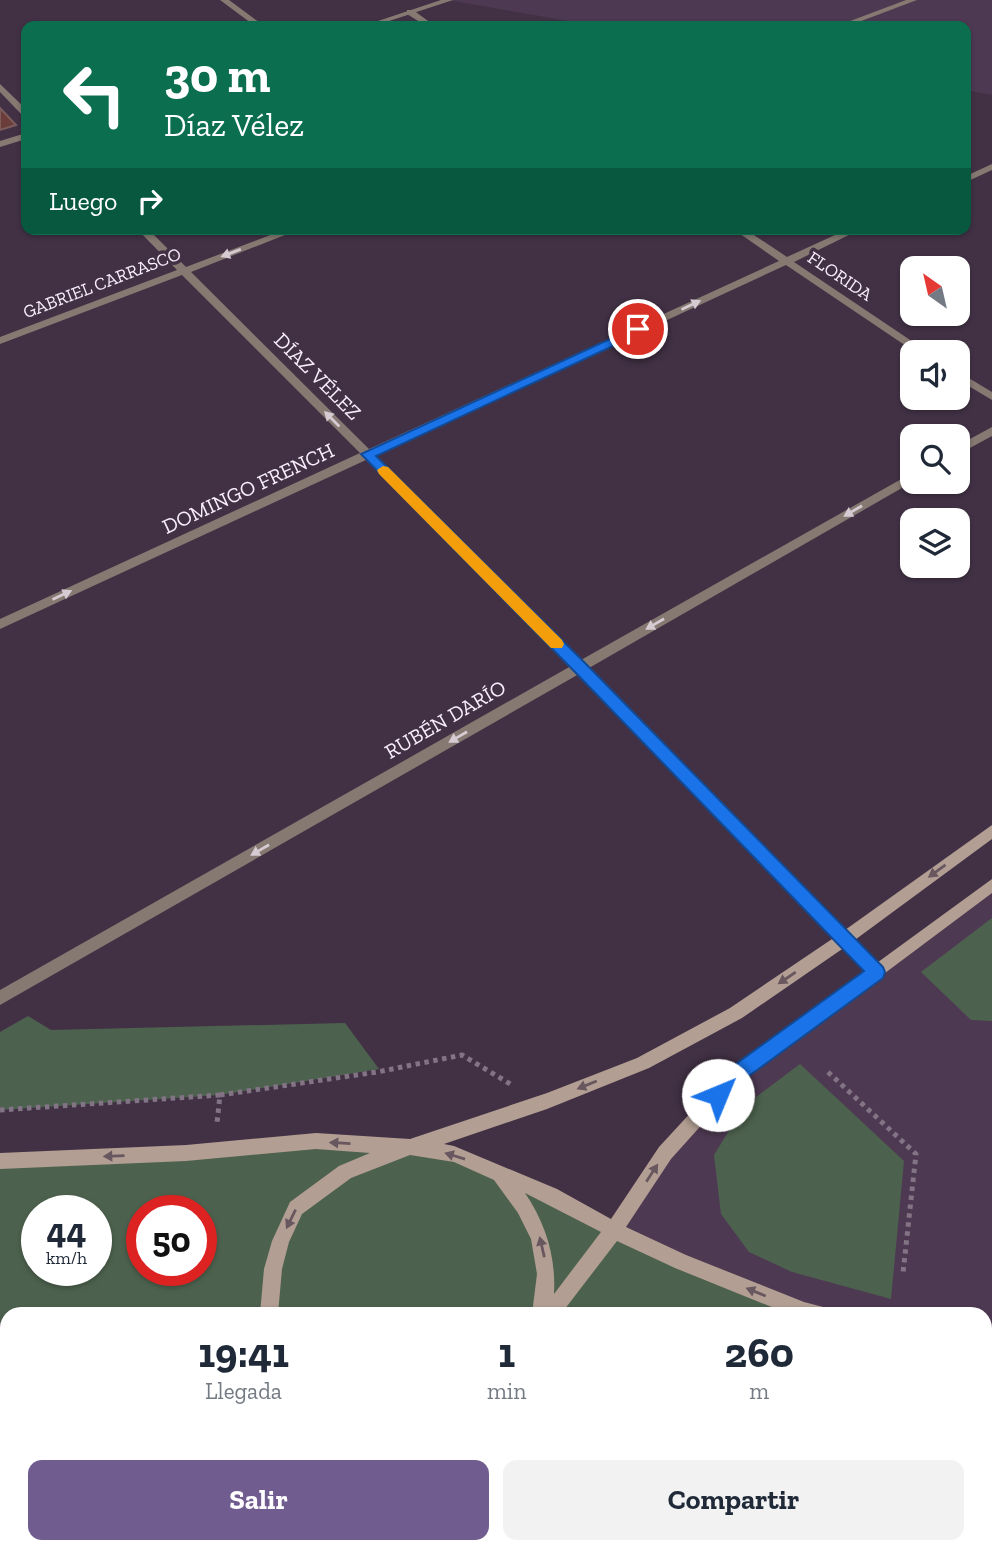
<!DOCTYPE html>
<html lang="es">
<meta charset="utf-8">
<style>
body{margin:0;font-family:"Zilla Slab",serif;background:#f2f2f3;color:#1f2937;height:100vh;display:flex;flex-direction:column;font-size:26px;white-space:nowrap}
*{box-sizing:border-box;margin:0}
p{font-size:23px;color:#747a83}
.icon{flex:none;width:38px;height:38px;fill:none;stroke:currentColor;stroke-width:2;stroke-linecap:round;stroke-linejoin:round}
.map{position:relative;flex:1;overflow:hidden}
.details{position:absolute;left:0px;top:1307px;width:992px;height:247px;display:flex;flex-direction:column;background:#fff;border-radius:21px 21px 0 0;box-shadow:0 2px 5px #0004}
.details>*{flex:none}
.hud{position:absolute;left:21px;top:21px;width:950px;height:214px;border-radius:14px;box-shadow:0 2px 5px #0004;background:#0b6e4f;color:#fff;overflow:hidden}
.needle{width:46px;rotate:326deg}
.fabs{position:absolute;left:900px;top:256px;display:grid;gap:14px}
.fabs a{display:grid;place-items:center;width:70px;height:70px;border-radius:14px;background:#fff;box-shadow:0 2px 5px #0004;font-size:35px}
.speed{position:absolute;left:21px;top:1195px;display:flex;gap:14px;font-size:35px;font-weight:700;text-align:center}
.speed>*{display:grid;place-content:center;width:91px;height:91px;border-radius:50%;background:#fff;box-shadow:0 2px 5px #0004;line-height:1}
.speed small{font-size:18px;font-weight:400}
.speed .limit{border:10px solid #d22;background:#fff;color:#111}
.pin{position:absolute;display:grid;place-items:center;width:60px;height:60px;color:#fff;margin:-30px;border:4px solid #fff;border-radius:50%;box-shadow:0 2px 7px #0007}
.me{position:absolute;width:77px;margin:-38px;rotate:45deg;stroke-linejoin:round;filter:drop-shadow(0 0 5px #0008)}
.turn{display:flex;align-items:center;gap:24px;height:147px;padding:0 28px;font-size:32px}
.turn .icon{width:91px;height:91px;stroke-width:2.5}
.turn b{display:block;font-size:49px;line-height:60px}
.then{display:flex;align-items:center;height:66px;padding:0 28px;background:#0003;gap:14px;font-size:26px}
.eta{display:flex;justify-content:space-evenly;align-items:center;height:119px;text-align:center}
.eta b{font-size:42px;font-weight:700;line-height:49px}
.button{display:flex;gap:14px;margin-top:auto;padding:14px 28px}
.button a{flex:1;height:80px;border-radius:14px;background:#715c8f;color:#fff;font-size:28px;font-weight:700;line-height:80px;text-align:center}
.button a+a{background:#f2f2f3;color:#1f2937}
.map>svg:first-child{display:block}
.built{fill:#4e3952}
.green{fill:#4d624e;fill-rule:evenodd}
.building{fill:#6a3c3a;stroke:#7d5d5b;stroke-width:2}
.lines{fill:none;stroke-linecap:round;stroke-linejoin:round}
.path{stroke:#827385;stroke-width:5;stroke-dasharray:4.5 4.5;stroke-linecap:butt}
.minor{fill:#867972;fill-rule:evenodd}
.tertiary{fill:#867972;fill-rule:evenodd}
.secondary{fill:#b29e92;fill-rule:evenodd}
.oneway{fill:#d6cbd3}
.oneway2{fill:#695760}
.route{fill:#1a73e8;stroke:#114b97;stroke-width:2}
.slow{fill:#f59e0b}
.labels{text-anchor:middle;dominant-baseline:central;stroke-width:7;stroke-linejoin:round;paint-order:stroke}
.far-street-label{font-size:18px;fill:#f9eefc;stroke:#423145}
.street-label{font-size:21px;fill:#f9eefc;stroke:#423145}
</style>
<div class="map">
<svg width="992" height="1553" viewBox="0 0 992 1553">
<rect width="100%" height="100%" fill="#423145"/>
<g class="built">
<path d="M 448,0 L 992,0 L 992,95 L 966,90 L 966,26 L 597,26 Z"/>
<path d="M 992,885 L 992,1347 L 985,1345 L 985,1314 L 821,1314 L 804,1311 L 614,1230 L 736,1075 Z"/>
</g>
<g class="green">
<path d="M 992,918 L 992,1021 L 971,1020 L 921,972 Z"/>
<path d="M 28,1016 L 51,1030 L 345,1023 L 379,1069 L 220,1095 L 0,1110 L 0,1032 Z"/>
<path d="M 800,1064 L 904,1161 L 891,1299 L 792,1272 L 749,1252 L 721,1214 L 714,1155 L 744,1106 Z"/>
<path d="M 316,1141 L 454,1154 L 804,1311 L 821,1314 L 7,1314 L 7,1374 L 0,1373 L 0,1161 ZM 37,1211 L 96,1211 L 96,1270 L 37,1270 ZM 142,1211 L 201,1211 L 201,1270 L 142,1270 Z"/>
<path d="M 985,1345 L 992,1347 L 992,1491 L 985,1491 Z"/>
<path d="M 0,1429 L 7,1431 L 7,1547 L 26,1547 L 19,1553 L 0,1553 Z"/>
</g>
<path class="building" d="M 0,108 L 16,125 L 0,130 Z"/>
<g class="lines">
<g class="path">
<path d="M 828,1072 L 916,1154 L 903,1273"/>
<path d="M 220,1095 L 377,1072 L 462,1055 L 512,1085"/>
<path d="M 0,1110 L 220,1095 L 217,1123"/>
<path d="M 0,1325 L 7,1326"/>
</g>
<g class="minor">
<path d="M 220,0 L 229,0 L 264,26 L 255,26 Z"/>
<path d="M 906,0 L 917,0 L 848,26 L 837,26 Z"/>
<path d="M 410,10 L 413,10 L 435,26 L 426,26 L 407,14 L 407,10 Z"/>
<path d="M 0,84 L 26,109 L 26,117 L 23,116 L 0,92 Z"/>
<path d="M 992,164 L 992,170 L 966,182 L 966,176 Z"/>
<path d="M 137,229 L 148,229 L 186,267 L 286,229 L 300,229 L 191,272 L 369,449 L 779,261 L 733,229 L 745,229 L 787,257 L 848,229 L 861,229 L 794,262 L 928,352 L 915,352 L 786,265 L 375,455 L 581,660 L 912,473 L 914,481 L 589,668 L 882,967 L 885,972 L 882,977 L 877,979 L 872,977 L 579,674 L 0,1005 L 0,990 L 571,666 L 366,460 L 0,629 L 0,619 L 360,453 L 182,275 L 0,344 L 0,337 L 177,270 Z"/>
<path d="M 957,371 L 992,392 L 992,400 L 957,379 Z"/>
<path d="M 992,427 L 992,436 L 957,455 L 957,446 Z"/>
<path d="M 992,1492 L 992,1516 L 985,1519 L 985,1495 Z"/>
<path d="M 108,1547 L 135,1547 L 133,1553 L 106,1553 Z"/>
<path d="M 933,1547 L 957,1547 L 955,1553 L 931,1553 Z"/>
</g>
<g class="tertiary">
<path d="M 441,0 L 453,0 L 374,26 L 363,26 Z"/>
<path d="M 26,133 L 26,139 L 0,147 L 0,141 Z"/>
</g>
<g class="secondary">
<path d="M 992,825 L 992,839 L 848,945 L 742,1018 L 649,1068 L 547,1109 L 444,1144 L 454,1146 L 557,1189 L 611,1219 L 659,1147 L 730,1070 L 992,879 L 992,893 L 742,1080 L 671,1159 L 626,1227 L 686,1255 L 804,1302 L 827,1308 L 830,1314 L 789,1314 L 675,1268 L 617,1241 L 561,1314 L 532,1314 L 537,1274 L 531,1239 L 518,1213 L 494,1180 L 454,1162 L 410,1155 L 351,1178 L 302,1214 L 289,1242 L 282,1269 L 278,1314 L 260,1314 L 264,1269 L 272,1241 L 290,1202 L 339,1166 L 370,1153 L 316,1149 L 186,1161 L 0,1169 L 0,1153 L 186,1145 L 316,1133 L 410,1139 L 547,1093 L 637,1058 L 730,1008 L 838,935 ZM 525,1193 L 601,1232 L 554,1294 C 556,1257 546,1224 525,1193 Z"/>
<path d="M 985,1336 L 992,1338 L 992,1356 L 985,1354 Z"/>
<path d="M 0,1364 L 7,1365 L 7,1383 L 0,1382 Z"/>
<rect x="985" y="1481" width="7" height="20"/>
</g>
</g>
<defs><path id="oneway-solid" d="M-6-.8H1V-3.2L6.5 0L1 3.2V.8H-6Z" transform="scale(1.75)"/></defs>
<g class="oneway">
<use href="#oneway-solid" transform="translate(231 253) rotate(159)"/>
<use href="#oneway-solid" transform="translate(691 305) rotate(-25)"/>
<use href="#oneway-solid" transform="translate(332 419) rotate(-135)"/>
<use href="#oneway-solid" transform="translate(853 511) rotate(150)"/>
<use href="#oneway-solid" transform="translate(62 595) rotate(-25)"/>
<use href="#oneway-solid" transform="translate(655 624) rotate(150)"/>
<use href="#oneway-solid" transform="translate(458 737) rotate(150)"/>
<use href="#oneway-solid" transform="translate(260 850) rotate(150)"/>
</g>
<g class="oneway2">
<use href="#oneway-solid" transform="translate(937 871) rotate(144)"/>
<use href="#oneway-solid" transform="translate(787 978) rotate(146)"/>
<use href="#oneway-solid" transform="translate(587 1085) rotate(158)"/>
<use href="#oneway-solid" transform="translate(340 1143) rotate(-177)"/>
<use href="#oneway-solid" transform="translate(114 1156) rotate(178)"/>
<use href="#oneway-solid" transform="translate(455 1156) rotate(-163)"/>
<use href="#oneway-solid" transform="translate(652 1173) rotate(-57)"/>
<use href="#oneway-solid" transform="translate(291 1219) rotate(116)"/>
<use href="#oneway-solid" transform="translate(542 1247) rotate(-103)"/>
<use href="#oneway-solid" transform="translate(756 1292) rotate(-158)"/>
</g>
<path class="route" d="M 638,326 L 643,327 L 643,332 L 376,456 L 585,663 L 883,967 L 885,972 L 883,978 L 742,1081 L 725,1101 L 718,1104 L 711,1101 L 709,1095 L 729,1069 L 864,971 L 574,671 L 361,454 Z"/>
<path class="slow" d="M 383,466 L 388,467 L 562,640 L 564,644 L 562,648 L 551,648 L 379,474 L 377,470 Z"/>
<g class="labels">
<g class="far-street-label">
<text transform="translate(840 276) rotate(34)">FLORIDA</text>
<text transform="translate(102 283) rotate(-21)">GABRIEL CARRASCO</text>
</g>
<g class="street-label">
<text transform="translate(318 376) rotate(45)">DÍAZ VÉLEZ</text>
<text transform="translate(248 488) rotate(-25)">DOMINGO FRENCH</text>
<text transform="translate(445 719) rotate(-30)">RUBÉN DARÍO</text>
</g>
</g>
</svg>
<div class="fabs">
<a><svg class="needle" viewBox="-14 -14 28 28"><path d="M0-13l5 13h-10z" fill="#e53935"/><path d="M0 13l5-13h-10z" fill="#747a83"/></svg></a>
<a><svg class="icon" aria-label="sound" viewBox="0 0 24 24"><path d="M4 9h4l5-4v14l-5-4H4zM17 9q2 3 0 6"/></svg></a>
<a><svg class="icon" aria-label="search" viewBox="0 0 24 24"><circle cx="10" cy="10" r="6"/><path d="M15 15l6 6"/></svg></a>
<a><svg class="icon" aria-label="layers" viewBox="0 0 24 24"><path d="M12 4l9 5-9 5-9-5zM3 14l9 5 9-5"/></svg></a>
</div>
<div class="speed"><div>44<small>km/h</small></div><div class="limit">50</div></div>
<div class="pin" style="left:638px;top:329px;background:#d93025"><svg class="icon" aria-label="arrive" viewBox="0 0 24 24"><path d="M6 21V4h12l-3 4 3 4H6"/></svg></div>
<svg class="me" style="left:718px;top:1095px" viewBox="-20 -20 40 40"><circle r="19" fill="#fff"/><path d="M0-13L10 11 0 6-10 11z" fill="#1a73e8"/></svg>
<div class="hud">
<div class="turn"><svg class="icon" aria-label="left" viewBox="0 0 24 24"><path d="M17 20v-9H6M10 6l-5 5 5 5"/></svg><div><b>30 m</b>Díaz Vélez</div></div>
<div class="then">Luego<svg class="icon" aria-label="right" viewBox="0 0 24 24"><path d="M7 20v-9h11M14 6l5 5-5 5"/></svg></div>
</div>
<section class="details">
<div class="eta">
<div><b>19:41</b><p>Llegada</p></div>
<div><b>1</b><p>min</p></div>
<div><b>260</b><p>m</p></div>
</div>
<div class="button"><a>Salir</a><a>Compartir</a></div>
</section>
</div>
